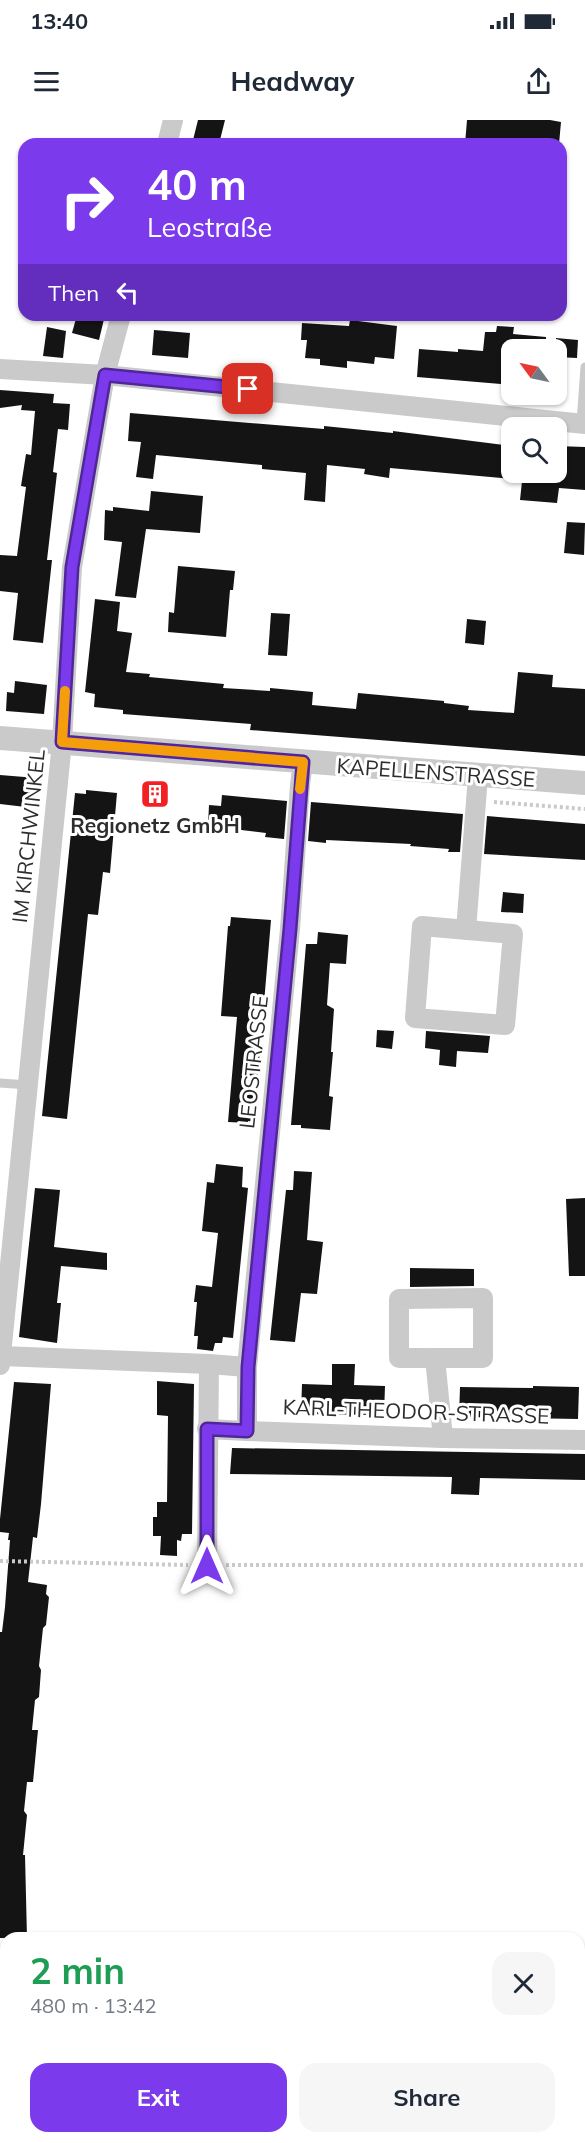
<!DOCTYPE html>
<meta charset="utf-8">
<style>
body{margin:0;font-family:Mulish,sans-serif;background:#f6f6f7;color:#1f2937;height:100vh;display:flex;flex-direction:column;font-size:22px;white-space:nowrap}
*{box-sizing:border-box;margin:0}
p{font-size:20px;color:#747a83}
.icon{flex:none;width:33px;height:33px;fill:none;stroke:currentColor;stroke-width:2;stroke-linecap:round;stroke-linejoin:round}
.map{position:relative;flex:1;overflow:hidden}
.details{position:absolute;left:0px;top:1812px;width:585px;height:212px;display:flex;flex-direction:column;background:#fff;border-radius:18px 18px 0 0;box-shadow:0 2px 4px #0004}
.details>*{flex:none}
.guide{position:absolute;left:18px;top:18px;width:549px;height:183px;border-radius:18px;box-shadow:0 2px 4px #0004;background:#7c3aed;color:#fff;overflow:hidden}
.needle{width:39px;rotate:303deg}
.fabs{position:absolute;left:501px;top:219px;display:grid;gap:12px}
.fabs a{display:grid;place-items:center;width:66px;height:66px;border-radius:12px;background:#fff;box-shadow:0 2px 4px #0004;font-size:30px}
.pin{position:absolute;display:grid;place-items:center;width:51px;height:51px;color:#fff;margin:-26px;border-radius:12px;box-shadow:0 3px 9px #0006}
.me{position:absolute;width:66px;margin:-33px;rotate:0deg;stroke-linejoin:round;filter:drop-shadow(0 0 4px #0008)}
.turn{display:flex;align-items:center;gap:21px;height:126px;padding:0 30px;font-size:27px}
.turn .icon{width:78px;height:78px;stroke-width:2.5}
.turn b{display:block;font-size:42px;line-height:51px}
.then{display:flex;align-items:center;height:57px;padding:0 30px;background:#0003;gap:12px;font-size:22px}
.round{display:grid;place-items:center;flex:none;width:63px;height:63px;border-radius:18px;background:#f6f6f7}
.overview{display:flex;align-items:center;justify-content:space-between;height:102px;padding:0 30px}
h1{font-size:36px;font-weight:700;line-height:45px;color:#1e9e55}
.button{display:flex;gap:12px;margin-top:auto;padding:12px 30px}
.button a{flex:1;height:69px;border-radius:18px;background:#7c3aed;color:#fff;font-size:24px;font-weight:700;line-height:69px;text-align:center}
.button a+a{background:#f6f6f7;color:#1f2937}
.status{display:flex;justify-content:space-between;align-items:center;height:42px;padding:0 30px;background:#fff;direction:ltr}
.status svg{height:16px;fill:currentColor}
header{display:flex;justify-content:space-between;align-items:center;height:78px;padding:0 30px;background:#fff;font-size:27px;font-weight:700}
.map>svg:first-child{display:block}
.building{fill:#141414}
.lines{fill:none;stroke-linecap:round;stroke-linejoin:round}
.path{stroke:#cacaca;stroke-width:4;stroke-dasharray:3 3;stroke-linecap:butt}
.service{stroke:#cacaca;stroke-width:9}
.minor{stroke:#cacaca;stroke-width:20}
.tertiary{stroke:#cacaca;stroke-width:24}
.route-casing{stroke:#51269a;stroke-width:15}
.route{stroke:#7c3aed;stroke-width:10}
.slow{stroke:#f59e0b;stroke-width:10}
.labels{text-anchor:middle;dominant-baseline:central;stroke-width:6;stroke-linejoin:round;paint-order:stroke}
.street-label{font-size:21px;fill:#2d2d2d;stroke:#fff}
.poi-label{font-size:21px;font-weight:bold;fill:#2d2d2d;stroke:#fff}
</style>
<div class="status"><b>13:40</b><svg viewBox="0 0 49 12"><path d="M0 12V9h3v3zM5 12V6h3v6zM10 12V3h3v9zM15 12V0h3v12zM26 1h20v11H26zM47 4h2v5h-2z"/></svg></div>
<header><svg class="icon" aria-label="menu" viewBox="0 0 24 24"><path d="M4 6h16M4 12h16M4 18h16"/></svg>Headway<svg class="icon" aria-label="share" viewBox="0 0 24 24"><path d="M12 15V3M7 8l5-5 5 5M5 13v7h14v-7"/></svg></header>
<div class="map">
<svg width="585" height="2023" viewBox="0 0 585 2023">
<rect width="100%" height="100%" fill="#fff"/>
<g class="building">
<path d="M 198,0 L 225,0 L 219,24 L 192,24 Z"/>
<path d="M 467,0 L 550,0 L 561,2 L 559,24 L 465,24 Z"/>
<path d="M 77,195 L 105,195 L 99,220 L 72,213 Z"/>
<path d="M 350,200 L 397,206 L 394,239 L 375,237 L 374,244 L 347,241 L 347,248 L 320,245 L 320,239 L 305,238 L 307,220 L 301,220 L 302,203 L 349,206 Z"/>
<path d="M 497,206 L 514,207 L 513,214 L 546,217 L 546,230 L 512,230 L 512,265 L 417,257 L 419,229 L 458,232 L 458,229 L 483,231 L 485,212 L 496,212 Z"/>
<path d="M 47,207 L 66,211 L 63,238 L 43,236 Z"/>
<path d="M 154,210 L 190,213 L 188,238 L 152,235 Z"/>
<path d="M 556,218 L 578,220 L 577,238 L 556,237 Z"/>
<path d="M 0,270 L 54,274 L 53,283 L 70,284 L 68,310 L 58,309 L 53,352 L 57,353 L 47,440 L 52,440 L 43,523 L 13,520 L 18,473 L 0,471 L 0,435 L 17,436 L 26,367 L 21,366 L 26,334 L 31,335 L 35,291 L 21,290 L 22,285 L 0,288 Z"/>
<path d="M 130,293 L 324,309 L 324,306 L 393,313 L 393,311 L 512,326 L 512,359 L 390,348 L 389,358 L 364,354 L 365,349 L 327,345 L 325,382 L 304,380 L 306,353 L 262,349 L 262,345 L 156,335 L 153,359 L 136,357 L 141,322 L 128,321 Z"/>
<path d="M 556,326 L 585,327 L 585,370 L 559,368 L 557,383 L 520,380 L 523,352 L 556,352 Z"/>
<path d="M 151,371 L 203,376 L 200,413 L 146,409 L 136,478 L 115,476 L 122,422 L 104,420 L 105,390 L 113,391 L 113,387 L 149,391 Z"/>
<path d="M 567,402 L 585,403 L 584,435 L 564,433 Z"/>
<path d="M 178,446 L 235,451 L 233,470 L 230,470 L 226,517 L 168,512 L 169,492 L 174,493 Z"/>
<path d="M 95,479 L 120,482 L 117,511 L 132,513 L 126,552 L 150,554 L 149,557 L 224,564 L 223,568 L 270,571 L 270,568 L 313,572 L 312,585 L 356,589 L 358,573 L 444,581 L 444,583 L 469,586 L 468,590 L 514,593 L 518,552 L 553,555 L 552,567 L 585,569 L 585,636 L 250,610 L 251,604 L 123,594 L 123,590 L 94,587 L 95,574 L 85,572 Z"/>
<path d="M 271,493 L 290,494 L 287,536 L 268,535 Z"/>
<path d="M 467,499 L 486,501 L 484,525 L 465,523 Z"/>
<path d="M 15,561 L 47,565 L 44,594 L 6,591 L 7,572 L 14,573 Z"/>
<path d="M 0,655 L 37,658 L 34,688 L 0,684 Z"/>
<path d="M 86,670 L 117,673 L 110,753 L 103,752 L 98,795 L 88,794 L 67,999 L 42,996 L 75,673 L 86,674 Z"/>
<path d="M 222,675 L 287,681 L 284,719 L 265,717 L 266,713 L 208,706 L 209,685 L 221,686 Z"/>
<path d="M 311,682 L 463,694 L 460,732 L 448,732 L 449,729 L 410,726 L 411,724 L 326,720 L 326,723 L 308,721 Z"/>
<path d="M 487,696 L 585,704 L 585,740 L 484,734 Z"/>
<path d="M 503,772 L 524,774 L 523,793 L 501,792 Z"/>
<path d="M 231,797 L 271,800 L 254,1002 L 248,1001 L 248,1003 L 228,1002 L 237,897 L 221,896 L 228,806 L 230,806 Z"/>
<path d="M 318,812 L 348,815 L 346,844 L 330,843 L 327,885 L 334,889 L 331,932 L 333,932 L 329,976 L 333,977 L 330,1010 L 301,1008 L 301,1005 L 291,1005 L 306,824 L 317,824 Z"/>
<path d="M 377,910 L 394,911 L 392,929 L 376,927 Z"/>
<path d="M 426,911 L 490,916 L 488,933 L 457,931 L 456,947 L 439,945 L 440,930 L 425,928 Z"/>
<path d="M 216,1044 L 243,1047 L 242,1067 L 248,1068 L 233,1218 L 223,1217 L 222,1223 L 215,1223 L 213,1231 L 197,1229 L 198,1216 L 194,1216 L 197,1182 L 194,1182 L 196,1165 L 212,1167 L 218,1113 L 202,1111 L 207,1062 L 214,1063 Z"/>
<path d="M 294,1051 L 312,1052 L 307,1120 L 323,1122 L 317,1174 L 301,1173 L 295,1222 L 270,1220 L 286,1070 L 293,1070 Z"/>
<path d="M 35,1068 L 60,1070 L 54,1127 L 107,1133 L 107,1150 L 61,1146 L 57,1183 L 61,1183 L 57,1223 L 19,1217 Z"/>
<path d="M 585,1078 L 585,1156 L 569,1156 L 566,1079 Z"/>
<path d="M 410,1148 L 474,1149 L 474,1166 L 410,1167 Z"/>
<path d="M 332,1244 L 355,1244 L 354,1265 L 385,1266 L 384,1295 L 301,1294 L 302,1264 L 332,1265 Z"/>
<path d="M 157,1261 L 194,1264 L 192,1414 L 182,1414 L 181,1421 L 177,1420 L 177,1436 L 160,1435 L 161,1416 L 153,1416 L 153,1397 L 157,1397 L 157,1382 L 167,1382 L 168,1296 L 157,1295 Z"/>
<path d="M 14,1262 L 51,1264 L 41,1384 L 37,1418 L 33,1417 L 28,1462 L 47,1465 L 46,1474 L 49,1477 L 46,1505 L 43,1508 L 39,1546 L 41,1550 L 39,1577 L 35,1580 L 32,1610 L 38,1610 L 33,1662 L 27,1662 L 24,1691 L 27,1695 L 23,1735 L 25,1735 L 27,1818 L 0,1818 L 0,1512 L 2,1512 L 5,1487 L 10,1420 L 8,1420 L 9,1413 L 0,1412 L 0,1399 Z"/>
<path d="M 533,1266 L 579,1267 L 578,1299 L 459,1297 L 460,1267 L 533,1268 Z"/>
<path d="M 232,1328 L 585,1334 L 585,1360 L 480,1358 L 479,1375 L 451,1374 L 452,1357 L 230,1354 Z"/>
</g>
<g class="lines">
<g class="path">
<path d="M 494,682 L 585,689"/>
<path d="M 0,1441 L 188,1445"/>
<path d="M 226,1445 L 585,1445"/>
</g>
<g class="service">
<path d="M 581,303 L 585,247"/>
<path d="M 0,963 L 28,965"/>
</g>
<g class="minor">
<path d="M 167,24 L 173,0"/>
<path d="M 0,249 L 105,255 L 585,304"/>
<path d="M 422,806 L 513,814 L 505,905 L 415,898 Z"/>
<path d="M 466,810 L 478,656"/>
<path d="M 483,1178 L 483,1238 L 399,1238 L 399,1179 Z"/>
<path d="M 1,1236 L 209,1244 L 247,1247"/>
<path d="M 435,1238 L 443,1318"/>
<path d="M 0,1245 L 62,622 L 72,447 L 105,255 L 121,195"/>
<path d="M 207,1309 L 247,1311 L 247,1247 L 290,809 L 300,665 L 303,642"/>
<path d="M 247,1311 L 443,1318 L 585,1320"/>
<path d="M 207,1446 L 209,1244"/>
</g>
<path class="tertiary" d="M 0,618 L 585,663"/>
</g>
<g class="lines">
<g class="route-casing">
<path id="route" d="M 207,1446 L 207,1309 L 247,1311 L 248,1247 L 290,809 L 303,642 L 62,622 L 72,447 L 105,255 L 248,269"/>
</g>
<use href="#route" class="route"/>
<path class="slow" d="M 65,571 L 62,622 L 303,642 L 300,669"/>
</g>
<defs>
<g id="building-square" transform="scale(1.5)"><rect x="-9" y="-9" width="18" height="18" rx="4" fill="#f32023" stroke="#fff"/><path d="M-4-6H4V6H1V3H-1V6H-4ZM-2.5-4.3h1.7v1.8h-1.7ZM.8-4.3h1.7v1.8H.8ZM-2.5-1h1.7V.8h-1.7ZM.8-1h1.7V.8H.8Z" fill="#fff"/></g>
</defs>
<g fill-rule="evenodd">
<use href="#building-square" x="155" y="674"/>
</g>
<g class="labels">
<g class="street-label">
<text transform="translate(436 652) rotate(4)">KAPELLENSTRASSE</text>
<text transform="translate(28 716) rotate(-84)">IM KIRCHWINKEL</text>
<text transform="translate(253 942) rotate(-84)">LEOSTRASSE</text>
<text transform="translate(416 1291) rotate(2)">KARL-THEODOR-STRASSE</text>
</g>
<g class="poi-label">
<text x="155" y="705">Regionetz GmbH</text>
</g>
</g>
</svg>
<div class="fabs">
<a><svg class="needle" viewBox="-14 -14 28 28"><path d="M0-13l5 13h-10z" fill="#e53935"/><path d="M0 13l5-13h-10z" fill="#747a83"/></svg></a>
<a><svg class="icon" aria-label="search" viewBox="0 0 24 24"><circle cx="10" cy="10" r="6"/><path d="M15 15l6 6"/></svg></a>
</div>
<div class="pin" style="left:248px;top:269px;background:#d93025"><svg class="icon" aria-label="arrive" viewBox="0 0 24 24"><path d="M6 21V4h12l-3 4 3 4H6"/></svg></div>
<svg class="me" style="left:207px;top:1446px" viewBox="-20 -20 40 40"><path d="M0-17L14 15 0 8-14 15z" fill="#7c3aed" stroke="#fff" stroke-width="4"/></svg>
<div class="guide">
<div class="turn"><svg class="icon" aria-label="right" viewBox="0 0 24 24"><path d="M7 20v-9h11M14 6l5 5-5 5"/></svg><div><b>40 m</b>Leostraße</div></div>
<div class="then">Then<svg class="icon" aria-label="left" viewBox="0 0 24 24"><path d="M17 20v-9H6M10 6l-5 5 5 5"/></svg></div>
</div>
<section class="details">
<div class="overview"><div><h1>2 min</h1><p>480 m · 13:42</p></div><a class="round"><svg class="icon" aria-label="close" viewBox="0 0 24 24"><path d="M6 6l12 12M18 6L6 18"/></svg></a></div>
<div class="button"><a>Exit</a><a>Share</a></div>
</section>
</div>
